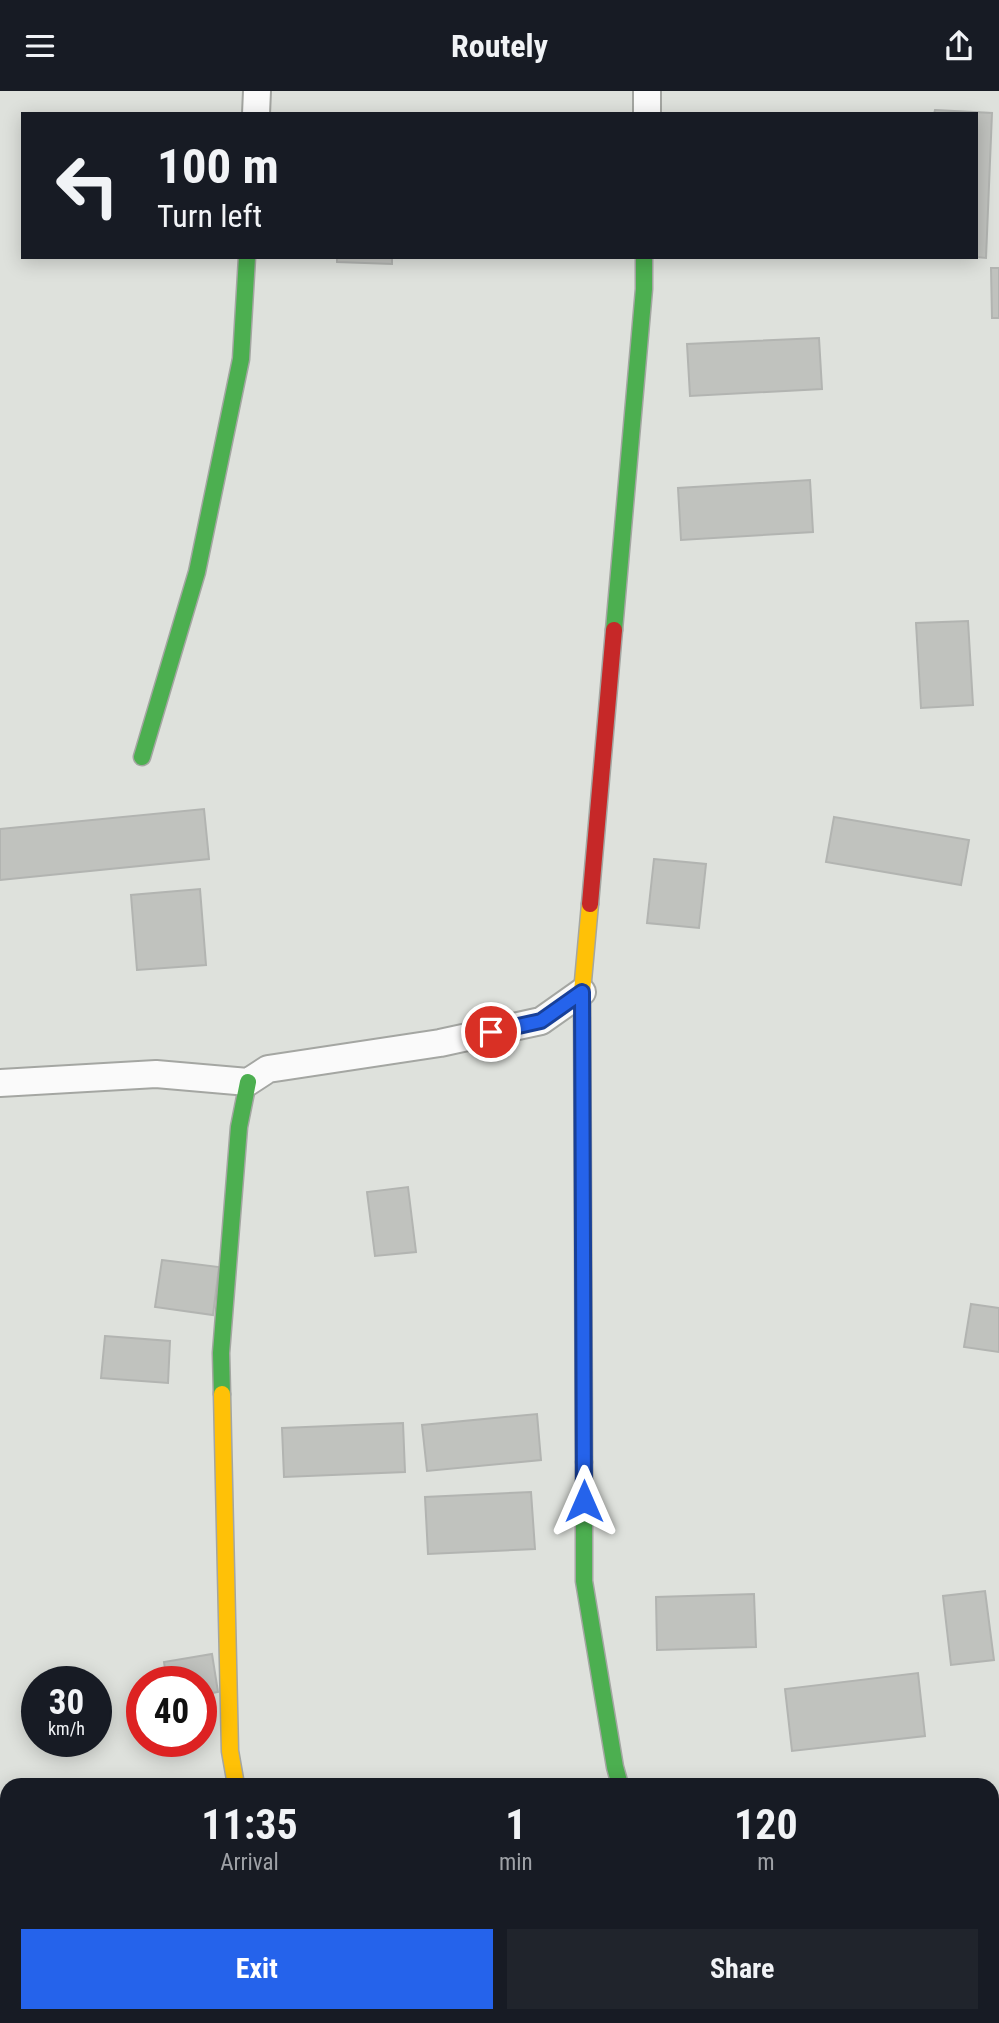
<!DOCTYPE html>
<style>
body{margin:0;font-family:"Roboto Condensed",sans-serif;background:#20242c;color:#f1f3f6;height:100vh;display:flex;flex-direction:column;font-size:26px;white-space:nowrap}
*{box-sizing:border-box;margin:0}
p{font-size:23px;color:#9ea1a6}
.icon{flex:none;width:38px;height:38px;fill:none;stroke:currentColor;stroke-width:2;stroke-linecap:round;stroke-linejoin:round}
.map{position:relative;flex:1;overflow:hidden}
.side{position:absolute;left:0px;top:1687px;width:999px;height:245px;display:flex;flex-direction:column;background:#171b24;border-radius:21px 21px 0 0;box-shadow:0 4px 18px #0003}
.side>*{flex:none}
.top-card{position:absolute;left:21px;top:21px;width:957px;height:147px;border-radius:0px;box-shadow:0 4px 18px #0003;background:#171b24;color:#f1f3f6;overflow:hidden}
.speed{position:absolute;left:21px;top:1575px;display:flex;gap:14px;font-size:35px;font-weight:700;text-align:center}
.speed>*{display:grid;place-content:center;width:91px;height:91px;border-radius:50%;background:#171b24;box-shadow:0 4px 18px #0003;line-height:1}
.speed small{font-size:18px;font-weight:400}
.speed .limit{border:10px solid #d22;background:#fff;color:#111}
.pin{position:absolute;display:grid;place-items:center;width:60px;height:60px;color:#fff;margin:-30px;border:4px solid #fff;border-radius:50%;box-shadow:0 2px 7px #0007}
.me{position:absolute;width:77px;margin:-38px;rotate:0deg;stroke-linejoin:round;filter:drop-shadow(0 0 5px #0008)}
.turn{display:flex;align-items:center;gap:24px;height:147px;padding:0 21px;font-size:32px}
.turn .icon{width:91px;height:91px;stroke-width:2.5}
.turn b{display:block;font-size:49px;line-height:60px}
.eta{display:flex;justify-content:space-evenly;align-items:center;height:119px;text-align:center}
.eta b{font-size:42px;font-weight:700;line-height:49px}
.action{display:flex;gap:14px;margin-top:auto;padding:14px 21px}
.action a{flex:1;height:80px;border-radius:0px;background:#2563eb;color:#fff;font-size:28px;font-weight:700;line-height:80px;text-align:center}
.action a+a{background:#20242c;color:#f1f3f6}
header{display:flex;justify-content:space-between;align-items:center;height:91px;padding:0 21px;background:#171b24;font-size:32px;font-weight:700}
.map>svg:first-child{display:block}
.building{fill:#c0c2be;stroke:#b2b4b1;stroke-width:2}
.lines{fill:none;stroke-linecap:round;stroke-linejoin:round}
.street-casing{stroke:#a4a6a2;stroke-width:30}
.fast-casing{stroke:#a4a6a2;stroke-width:19}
.slow-casing{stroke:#a4a6a2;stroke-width:19}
.jam-casing{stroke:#a4a6a2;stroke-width:19}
.street{stroke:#fafafa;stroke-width:26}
.fast{stroke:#4caf50;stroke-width:16}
.slow{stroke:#ffc107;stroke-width:16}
.jam{stroke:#c62828;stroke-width:16}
.route-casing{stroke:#184099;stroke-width:18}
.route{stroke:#2563eb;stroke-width:12}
</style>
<header><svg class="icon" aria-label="menu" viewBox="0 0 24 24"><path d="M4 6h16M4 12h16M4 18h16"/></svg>Routely<svg class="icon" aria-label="share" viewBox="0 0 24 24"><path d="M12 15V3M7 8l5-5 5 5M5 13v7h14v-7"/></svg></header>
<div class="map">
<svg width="999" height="1932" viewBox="0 0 999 1932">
<rect width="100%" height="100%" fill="#dee1dc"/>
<g class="building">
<path d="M 935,19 L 992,22 L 986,167 L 976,166 L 976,23 L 934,23 Z"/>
<path d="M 337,166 L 392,166 L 392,173 L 337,171 Z"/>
<path d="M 991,177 L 999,177 L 999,227 L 992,227 Z"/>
<path d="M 819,247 L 822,298 L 690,305 L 687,253 Z"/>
<path d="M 810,389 L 813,441 L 681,449 L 678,397 Z"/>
<path d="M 968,530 L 973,614 L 921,617 L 916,532 Z"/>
<path d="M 204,718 L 209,768 L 0,789 L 0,738 Z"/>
<path d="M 834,726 L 969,749 L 961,794 L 826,771 Z"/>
<path d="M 654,768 L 706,773 L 699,837 L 647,832 Z"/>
<path d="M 200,798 L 206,874 L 137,879 L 131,804 Z"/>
<path d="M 408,1096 L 416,1161 L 375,1165 L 367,1101 Z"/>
<path d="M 162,1169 L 219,1176 L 213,1224 L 155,1216 Z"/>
<path d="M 971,1213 L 999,1217 L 999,1261 L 964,1256 Z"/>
<path d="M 105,1245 L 170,1250 L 168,1292 L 101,1287 Z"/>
<path d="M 537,1323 L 541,1369 L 427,1380 L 422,1334 Z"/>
<path d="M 403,1332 L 405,1381 L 284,1386 L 282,1337 Z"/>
<path d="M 531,1401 L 535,1458 L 428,1463 L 425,1406 Z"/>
<path d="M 985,1500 L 994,1569 L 951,1574 L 943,1505 Z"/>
<path d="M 754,1503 L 756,1556 L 657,1559 L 656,1506 Z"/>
<path d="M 212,1563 L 218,1601 L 201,1604 L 201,1591 L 167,1591 L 164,1571 Z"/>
<path d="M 918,1582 L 925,1645 L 792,1660 L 785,1598 Z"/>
<path d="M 732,1925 L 732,1932 L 674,1932 L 674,1929 Z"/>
</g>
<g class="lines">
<g class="street-casing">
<g id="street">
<path d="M 256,23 L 257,0"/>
<path d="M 647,23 L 647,0"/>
<path d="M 0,992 L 156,983 L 248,991 L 268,978 L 440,952 L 541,930 L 582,901"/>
<path d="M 992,1782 L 999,1781"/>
<path d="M 307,1925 L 311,1932"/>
<path d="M 498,1932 L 516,1925"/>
</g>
</g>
<g class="fast-casing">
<g id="fast">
<path d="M 614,539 L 644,198 L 644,166"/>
<path d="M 142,666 L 197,481 L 241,268 L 247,166"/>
<path d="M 222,1303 L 221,1262 L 239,1036 L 248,991"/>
<path d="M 584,1371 L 584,1490 L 615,1676 L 620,1694"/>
</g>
</g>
<g class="slow-casing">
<g id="slow">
<path d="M 222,1303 L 230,1660 L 236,1694"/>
<path d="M 584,1371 L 582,901 L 590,813"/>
</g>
</g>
<g class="jam-casing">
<path id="jam" d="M 590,813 L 614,539"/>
</g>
<use href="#street" class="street"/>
<use href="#fast" class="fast"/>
<use href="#slow" class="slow"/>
<use href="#jam" class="jam"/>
</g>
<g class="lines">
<g class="route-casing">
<path id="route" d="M 491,941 L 541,930 L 582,901 L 584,1410"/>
</g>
<use href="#route" class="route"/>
</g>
</svg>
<div class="speed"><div>30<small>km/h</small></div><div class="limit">40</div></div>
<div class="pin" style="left:491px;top:941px;background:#d93025"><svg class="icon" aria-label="arrive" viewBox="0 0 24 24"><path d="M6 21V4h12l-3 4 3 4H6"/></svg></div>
<svg class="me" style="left:584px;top:1410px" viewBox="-20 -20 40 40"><path d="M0-17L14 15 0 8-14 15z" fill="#2563eb" stroke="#fff" stroke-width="4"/></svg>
<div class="top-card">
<div class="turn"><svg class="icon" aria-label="left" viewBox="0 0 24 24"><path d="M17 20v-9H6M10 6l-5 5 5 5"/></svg><div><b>100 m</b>Turn left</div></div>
</div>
<section class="side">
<div class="eta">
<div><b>11:35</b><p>Arrival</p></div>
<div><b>1</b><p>min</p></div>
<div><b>120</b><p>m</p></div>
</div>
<div class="action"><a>Exit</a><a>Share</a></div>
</section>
</div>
